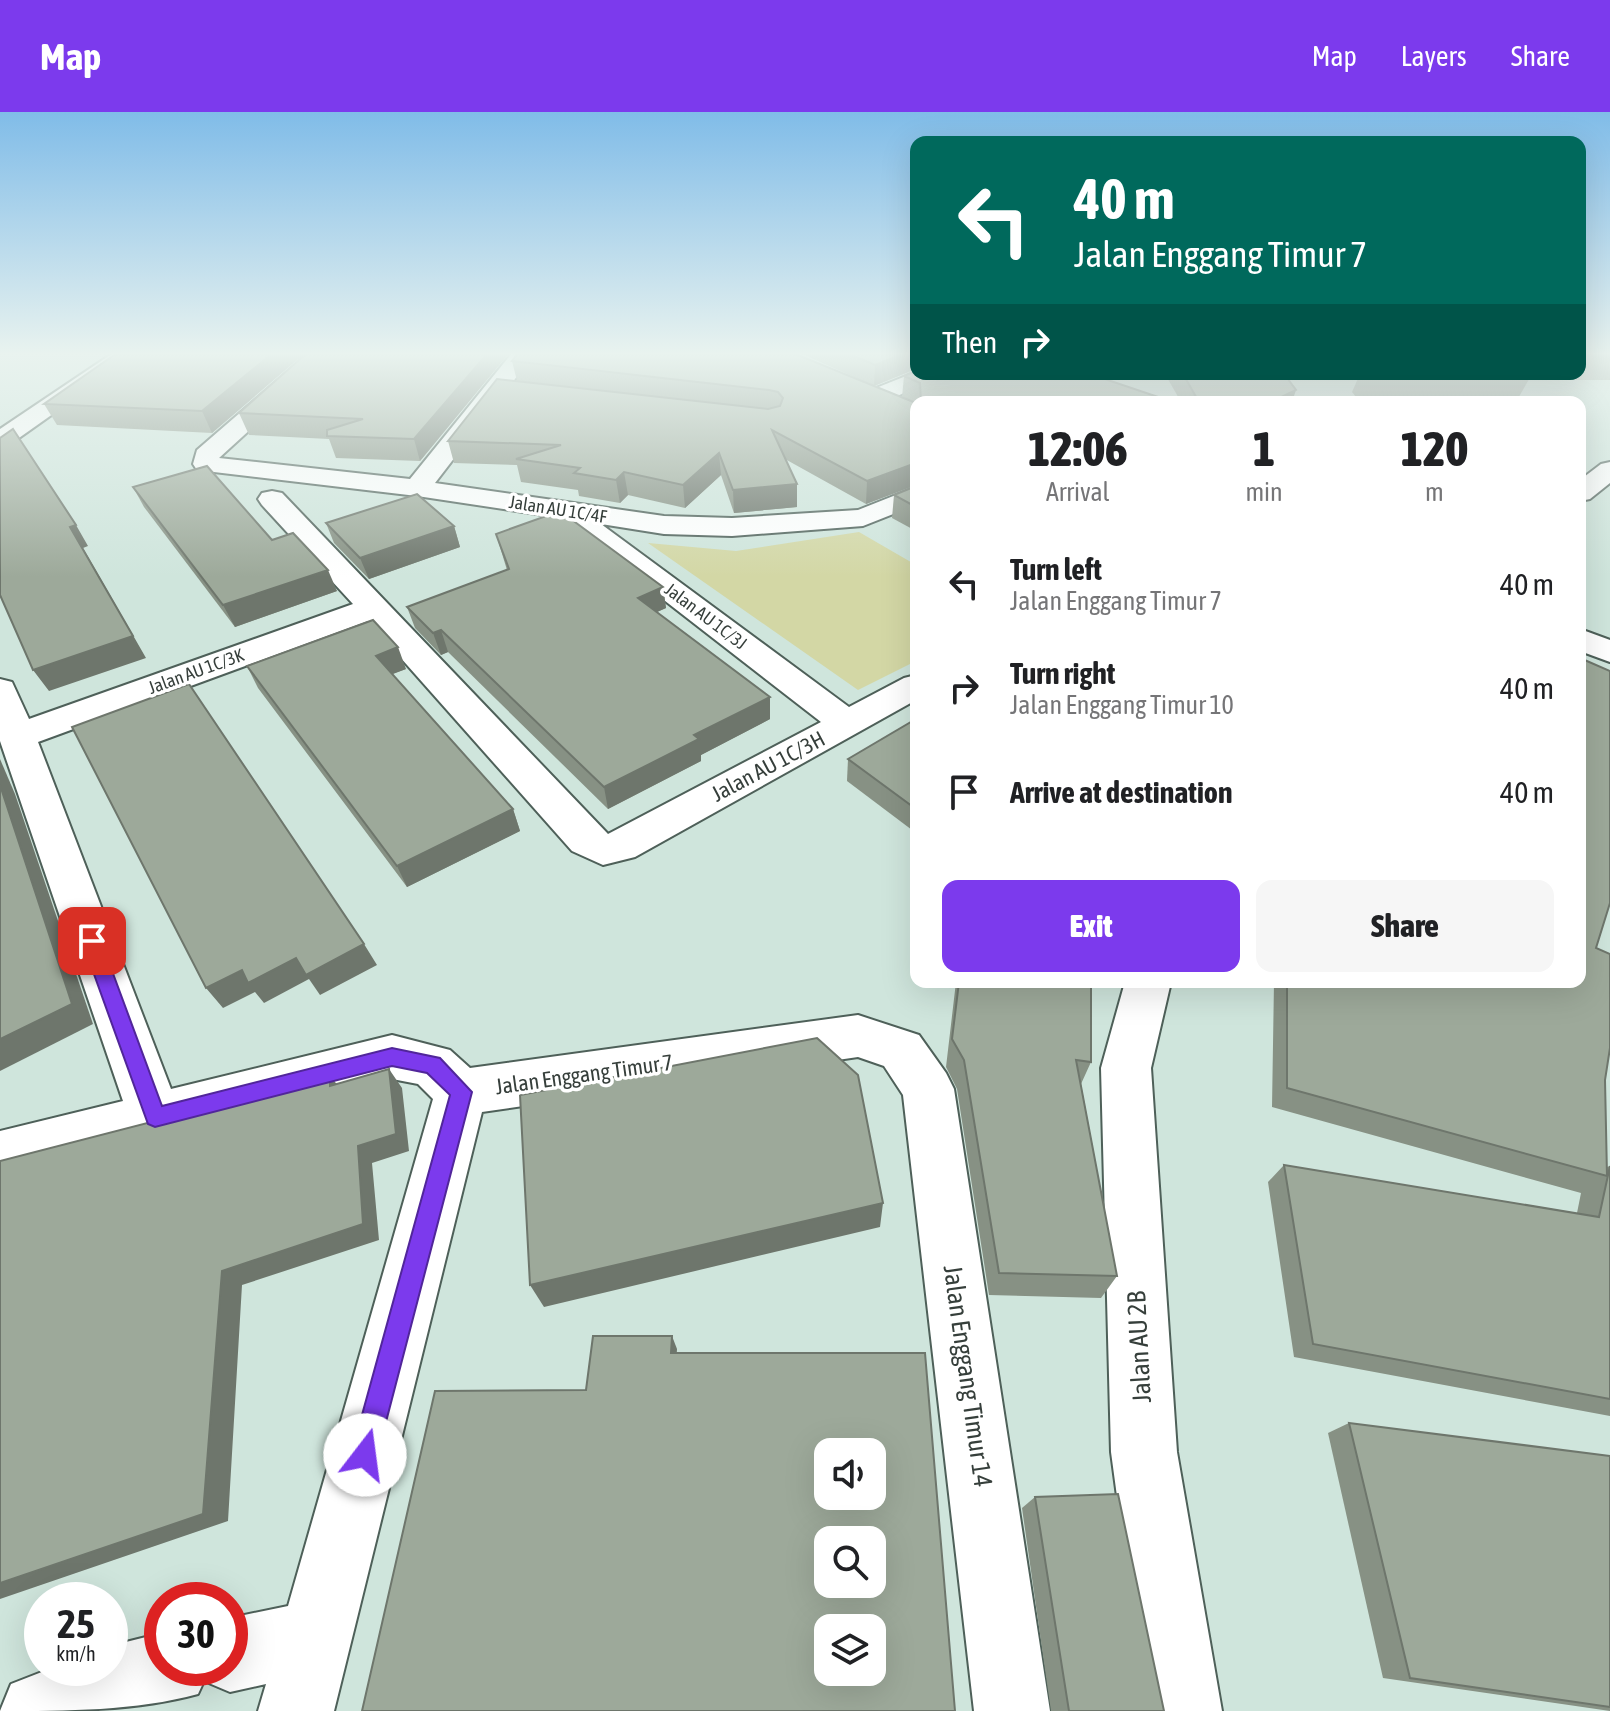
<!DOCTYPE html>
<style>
body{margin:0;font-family:"Asap Condensed",sans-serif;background:#f6f6f6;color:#202124;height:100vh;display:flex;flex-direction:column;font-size:30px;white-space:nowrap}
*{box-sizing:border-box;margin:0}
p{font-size:26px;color:#757577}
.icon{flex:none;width:44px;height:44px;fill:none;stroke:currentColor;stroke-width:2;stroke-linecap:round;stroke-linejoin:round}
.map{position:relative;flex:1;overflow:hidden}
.drawer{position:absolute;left:910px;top:284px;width:676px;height:592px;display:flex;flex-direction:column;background:#fff;border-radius:16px;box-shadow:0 8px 32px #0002}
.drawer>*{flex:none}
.top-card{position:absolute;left:910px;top:24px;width:676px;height:244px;border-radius:16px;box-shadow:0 8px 32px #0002;background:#00695c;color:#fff;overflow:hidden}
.tools{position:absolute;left:814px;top:1326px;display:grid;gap:16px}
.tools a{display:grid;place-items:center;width:72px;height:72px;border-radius:16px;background:#fff;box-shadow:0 8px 32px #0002;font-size:40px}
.speed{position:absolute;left:24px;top:1470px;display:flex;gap:16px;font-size:40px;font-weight:700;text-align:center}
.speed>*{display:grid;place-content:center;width:104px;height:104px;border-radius:50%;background:#fff;box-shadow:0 8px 32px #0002;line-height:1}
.speed small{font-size:20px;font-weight:400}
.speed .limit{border:12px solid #d22;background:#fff;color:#111}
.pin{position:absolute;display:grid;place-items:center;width:68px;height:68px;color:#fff;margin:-34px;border-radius:16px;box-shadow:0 4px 12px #0006}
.me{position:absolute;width:88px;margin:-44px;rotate:15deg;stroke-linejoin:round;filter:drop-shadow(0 0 6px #0008)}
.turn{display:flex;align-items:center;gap:28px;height:168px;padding:0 32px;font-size:36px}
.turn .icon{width:104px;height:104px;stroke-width:2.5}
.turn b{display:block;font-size:56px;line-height:68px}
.then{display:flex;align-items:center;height:76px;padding:0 32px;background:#0003;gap:16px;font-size:30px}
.eta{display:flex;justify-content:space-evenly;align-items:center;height:136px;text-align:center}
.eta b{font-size:48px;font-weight:800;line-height:56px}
.cta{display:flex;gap:16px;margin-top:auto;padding:16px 32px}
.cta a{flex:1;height:92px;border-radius:16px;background:#7c3aed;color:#fff;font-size:32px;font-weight:800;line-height:92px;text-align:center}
.cta a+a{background:#f6f6f6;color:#202124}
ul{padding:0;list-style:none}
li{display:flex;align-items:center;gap:24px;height:104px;padding:0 32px}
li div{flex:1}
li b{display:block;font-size:30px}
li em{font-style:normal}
header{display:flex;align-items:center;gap:48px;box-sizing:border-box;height:112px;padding:0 40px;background:#7c3aed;color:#fff}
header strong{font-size:38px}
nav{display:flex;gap:44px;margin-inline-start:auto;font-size:28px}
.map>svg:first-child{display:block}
.green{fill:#d3d7a5}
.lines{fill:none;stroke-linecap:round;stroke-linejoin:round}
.minor-casing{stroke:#4e6059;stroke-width:4}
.minor{fill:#fff;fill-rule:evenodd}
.wall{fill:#879184}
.shaded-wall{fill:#6e766c}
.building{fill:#9da99a;stroke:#6e766c;stroke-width:2;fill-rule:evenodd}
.route{fill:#7c3aed;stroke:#51269a;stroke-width:2}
.labels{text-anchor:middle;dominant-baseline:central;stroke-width:7;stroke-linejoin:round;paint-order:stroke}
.far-street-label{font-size:18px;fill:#363f3b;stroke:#fff}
.street-label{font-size:22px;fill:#363f3b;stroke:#fff}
.near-street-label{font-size:26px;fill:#363f3b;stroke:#fff}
</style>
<header>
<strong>Map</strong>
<nav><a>Map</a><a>Layers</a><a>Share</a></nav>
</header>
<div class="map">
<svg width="1610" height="1599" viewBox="0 0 1610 1599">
<rect width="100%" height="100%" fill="#cfe5dc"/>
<path class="green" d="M 859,420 L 916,453 L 916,549 L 858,578 L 648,431 L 736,439 Z"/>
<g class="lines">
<g class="minor-casing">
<g id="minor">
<path d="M 113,241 L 139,241 L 9,333 L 0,336 L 0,317 Z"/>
<path d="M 309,241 L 334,241 L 219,346 L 410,367 L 512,241 L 535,241 L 435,371 L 664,404 L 732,406 L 858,398 L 916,375 L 916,393 L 863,414 L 732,424 L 664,422 L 601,412 L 849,595 L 904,566 L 916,563 L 916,588 L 635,745 L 603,753 L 572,739 L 368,509 L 38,630 L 171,977 L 392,923 L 450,938 L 470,956 L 858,903 L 919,923 L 946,961 L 954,977 L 1050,1599 L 974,1599 L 903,983 L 884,954 L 858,945 L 482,1000 L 334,1599 L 258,1599 L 266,1572 L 230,1580 L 204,1569 L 198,1582 C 136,1599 66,1599 0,1599 L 11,1572 L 52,1556 L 110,1556 L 110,1534 L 162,1521 L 162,1556 L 230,1556 L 230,1506 L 288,1494 L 433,987 L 418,972 L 392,967 L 0,1069 L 0,1019 L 123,989 L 0,629 L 0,567 L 12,570 L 29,607 L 353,492 L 262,393 L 258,387 L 262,381 L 272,379 L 282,381 L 608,722 L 821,610 L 557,405 L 417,384 L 197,358 L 193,352 L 197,338 Z"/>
<path d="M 916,260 L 942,262 L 939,267 L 882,290 L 866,290 L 862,285 L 866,280 Z"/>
<path d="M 1610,350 L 1610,371 L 1590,387 L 1580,389 L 1580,368 L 1601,352 Z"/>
<path d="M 1580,517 L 1610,528 L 1610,550 L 1580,539 Z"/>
<path d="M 1125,870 L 1171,870 L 1151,956 L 1177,1340 L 1222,1599 L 1146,1599 L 1111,1340 L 1101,956 Z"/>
</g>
</g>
<use href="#minor" class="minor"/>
</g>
<g class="wall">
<path d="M 305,241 L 212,321 L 57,313 L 44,292 Z"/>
<path d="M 509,241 L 420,349 L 336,346 L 329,327 L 249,323 L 239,301 Z"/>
<path d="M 800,241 L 916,241 L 916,257 L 874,274 Z"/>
<path d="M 1580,241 L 1610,241 L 1610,268 L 1569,268 L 1562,262 L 1580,262 Z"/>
<path d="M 512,249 L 902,285 L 904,264 L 1173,290 L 916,290 L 916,373 L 866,392 L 785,347 L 797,372 L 797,395 L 734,401 L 721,363 L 685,396 L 628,383 L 620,391 L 579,384 L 578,378 L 521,370 L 517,353 L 454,351 L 448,329 L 517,269 Z"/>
<path d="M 1165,262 L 1284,262 L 1292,290 L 1181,290 Z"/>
<path d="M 1360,262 L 1532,262 L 1516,290 L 1360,290 L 1352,280 Z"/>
<path d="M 916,374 L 916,419 L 892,406 L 894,383 Z"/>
<path d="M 133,375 L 272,428 L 337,479 L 235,515 L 144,395 Z"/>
<path d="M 326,411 L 454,414 L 460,435 L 369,467 L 334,431 Z"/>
<path d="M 496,422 L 663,475 L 666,496 L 657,500 L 770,607 L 701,643 L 701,649 L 608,697 L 448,540 L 441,543 L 415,516 L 407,495 L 507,458 Z"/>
<path d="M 247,554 L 406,557 L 392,562 L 513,697 L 520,719 L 407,775 L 258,576 Z"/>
<path d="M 916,607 L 916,721 L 847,669 L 848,647 Z"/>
<path d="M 1596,836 L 1605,968 L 1607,1055 L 1610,1054 L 1610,1304 L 1294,1245 L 1268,1070 L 1284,1053 L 1577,1101 L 1581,1081 L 1272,995 L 1274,870 L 1580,870 Z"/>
<path d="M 956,870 L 1091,870 L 1091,950 L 1081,972 L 1117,1164 L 1101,1186 L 989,1183 L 957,977 L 946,955 Z"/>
<path d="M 1349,1311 L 1610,1344 L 1610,1599 L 1383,1566 L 1328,1321 Z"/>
<path d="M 1035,1385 L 1164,1599 L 1051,1599 L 1022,1396 Z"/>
</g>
<g class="shaded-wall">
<path d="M 273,241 L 305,241 L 212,321 L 202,299 Z"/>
<path d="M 488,241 L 509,241 L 420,349 L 414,327 Z"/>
<path d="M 905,241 L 916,241 L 915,257 L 874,274 L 875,253 Z"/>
<path d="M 1296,278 L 1292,290 L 1271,290 Z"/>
<path d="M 719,341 L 721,363 L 685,396 L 683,373 Z"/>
<path d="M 916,351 L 916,373 L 866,392 L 867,369 Z"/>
<path d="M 624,360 L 628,383 L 620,391 L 616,368 Z"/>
<path d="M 797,372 L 797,395 L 734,401 L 733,378 Z"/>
<path d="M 76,413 L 88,434 L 83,436 L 146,546 L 49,579 L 33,558 L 70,415 Z"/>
<path d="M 454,414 L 460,435 L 369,467 L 360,446 Z"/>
<path d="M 328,458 L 337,479 L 235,515 L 223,493 Z"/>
<path d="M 663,475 L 666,496 L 641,507 L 638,486 Z"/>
<path d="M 441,518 L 448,540 L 441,543 L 433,521 Z"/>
<path d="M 398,535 L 406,557 L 385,565 L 376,544 Z"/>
<path d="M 770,585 L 770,607 L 701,643 L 701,649 L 608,697 L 604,675 L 694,623 Z"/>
<path d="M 0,647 L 15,682 L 93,912 L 0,959 Z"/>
<path d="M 513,697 L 520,719 L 407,775 L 397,754 Z"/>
<path d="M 364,832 L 377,853 L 320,883 L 309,867 L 264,891 L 255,880 L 223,896 L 206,876 L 242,858 Z"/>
<path d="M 389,957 L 402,976 L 409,1039 L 372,1051 L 379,1128 L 242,1173 L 228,1409 L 0,1487 L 0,1471 L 222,1159 L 358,1034 Z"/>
<path d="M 330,964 L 345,982 L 330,974 Z"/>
<path d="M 883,1091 L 880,1115 L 544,1195 L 530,1173 Z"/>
<path d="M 672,1224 L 677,1237 L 676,1254 L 671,1241 Z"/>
</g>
<g class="building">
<path d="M 117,241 L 273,241 L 202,299 L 44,292 Z"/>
<path d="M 307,241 L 488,241 L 414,327 L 327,324 L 327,318 L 363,307 L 239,301 Z"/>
<path d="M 518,241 L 793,241 L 916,291 L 916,351 L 867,369 L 772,318 L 797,372 L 733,378 L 719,341 L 683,373 L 624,360 L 616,368 L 574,361 L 580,356 L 516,347 L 561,333 L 448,329 L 497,267 L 768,297 L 780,294 L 783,286 L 778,280 L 769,278 L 512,249 Z"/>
<path d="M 847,241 L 905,241 L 875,253 Z"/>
<path d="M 916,259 L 916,262 L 1090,262 L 1173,290 L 919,290 L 921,289 L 920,271 L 904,264 Z"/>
<path d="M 1183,262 L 1284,262 L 1296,278 L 1271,290 L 1199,290 Z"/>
<path d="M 13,317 L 76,413 L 70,415 L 133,524 L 33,558 L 0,483 L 0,326 Z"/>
<path d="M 207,354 L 272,428 L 293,421 L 328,458 L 223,493 L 133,375 Z"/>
<path d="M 916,374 L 916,395 L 894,383 Z"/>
<path d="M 417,382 L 454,414 L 360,446 L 326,411 Z"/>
<path d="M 560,399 L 663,475 L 638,486 L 770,585 L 694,623 L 699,627 L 604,675 L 441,518 L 433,521 L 407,495 L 509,457 L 496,422 Z"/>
<path d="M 373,508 L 398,535 L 376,544 L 513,697 L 397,754 L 247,554 Z"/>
<path d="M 1580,546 L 1610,559 L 1610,791 L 1596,836 L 1610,842 L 1610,936 L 1605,968 L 1607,1064 L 1287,976 L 1287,870 L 1580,870 Z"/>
<path d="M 189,572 L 364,832 L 306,863 L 296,846 L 248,871 L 242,858 L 206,876 L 72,615 Z"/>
<path d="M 916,607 L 916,697 L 848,647 Z"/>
<path d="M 0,673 L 72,892 L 0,927 Z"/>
<path d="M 959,870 L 1091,870 L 1091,950 L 1076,948 L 1117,1164 L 999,1161 L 964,948 L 952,927 Z"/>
<path d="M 817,926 L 858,963 L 883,1091 L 530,1173 L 520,983 Z"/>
<path d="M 389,957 L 396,1022 L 358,1034 L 363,1112 L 222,1159 L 203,1402 L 0,1471 L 0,1049 L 330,964 L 330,974 Z"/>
<path d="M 1284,1053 L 1599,1105 L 1610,1054 L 1610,1287 L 1313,1232 Z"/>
<path d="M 593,1224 L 672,1224 L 671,1241 L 925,1241 L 955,1599 L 362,1599 L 435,1279 L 586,1278 ZM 828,1340 L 872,1340 L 872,1384 L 828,1384 ZM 828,1428 L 872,1428 L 872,1472 L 828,1472 ZM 828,1516 L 872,1516 L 872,1560 L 828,1560 Z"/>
<path d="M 1349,1311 L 1610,1344 L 1610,1595 L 1410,1566 Z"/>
<path d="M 1118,1382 L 1164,1599 L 1069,1599 L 1035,1385 Z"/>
</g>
<linearGradient id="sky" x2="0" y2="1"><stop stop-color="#80bce8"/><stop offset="0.52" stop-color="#e9f3ef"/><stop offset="1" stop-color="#e9f3ef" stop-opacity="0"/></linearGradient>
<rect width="1610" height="465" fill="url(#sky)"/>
<path class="route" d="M 92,822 L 101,829 L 162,994 L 392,936 L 440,946 L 472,980 L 375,1352 L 365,1356 L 355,1352 L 351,1343 L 450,983 L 427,961 L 392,954 L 155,1015 L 148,1012 L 82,829 Z"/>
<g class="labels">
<g class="far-street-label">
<text transform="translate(558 397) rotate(9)">Jalan AU 1C/4F</text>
<text transform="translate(706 504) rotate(37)">Jalan AU 1C/3J</text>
<text transform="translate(196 559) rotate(-20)">Jalan AU 1C/3K</text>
</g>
<g class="street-label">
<text transform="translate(768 654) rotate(-28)">Jalan AU 1C/3H</text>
<text transform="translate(584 962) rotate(-8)">Jalan Enggang Timur 7</text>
</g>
<g class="near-street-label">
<text transform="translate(1139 1235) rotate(-93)">Jalan AU 2B</text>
<text transform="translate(968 1264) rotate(82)">Jalan Enggang Timur 14</text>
</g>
</g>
</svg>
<div class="tools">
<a><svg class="icon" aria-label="sound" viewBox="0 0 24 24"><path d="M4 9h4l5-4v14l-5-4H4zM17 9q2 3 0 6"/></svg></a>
<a><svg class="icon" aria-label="search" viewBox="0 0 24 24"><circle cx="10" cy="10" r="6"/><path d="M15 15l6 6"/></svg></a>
<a><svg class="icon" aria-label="layers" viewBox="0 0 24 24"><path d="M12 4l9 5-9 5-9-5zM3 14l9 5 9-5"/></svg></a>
</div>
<div class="speed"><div>25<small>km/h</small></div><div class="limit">30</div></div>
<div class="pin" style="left:92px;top:829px;background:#d93025"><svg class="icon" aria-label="arrive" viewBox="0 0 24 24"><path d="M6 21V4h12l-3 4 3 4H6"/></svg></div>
<svg class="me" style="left:365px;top:1343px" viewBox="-20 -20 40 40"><circle r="19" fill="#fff"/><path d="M0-13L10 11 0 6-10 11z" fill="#7c3aed"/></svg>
<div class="top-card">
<div class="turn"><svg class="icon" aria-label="left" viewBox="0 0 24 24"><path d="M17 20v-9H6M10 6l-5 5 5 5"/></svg><div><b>40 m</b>Jalan Enggang Timur 7</div></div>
<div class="then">Then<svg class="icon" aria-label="right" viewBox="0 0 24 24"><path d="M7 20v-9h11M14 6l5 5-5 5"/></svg></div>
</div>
<section class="drawer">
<div class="eta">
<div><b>12:06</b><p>Arrival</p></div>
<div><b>1</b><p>min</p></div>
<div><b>120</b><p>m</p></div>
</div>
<ul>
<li><svg class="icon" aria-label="left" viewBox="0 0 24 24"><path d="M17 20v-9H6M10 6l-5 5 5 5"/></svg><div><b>Turn left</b><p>Jalan Enggang Timur 7</p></div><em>40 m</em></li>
<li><svg class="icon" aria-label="right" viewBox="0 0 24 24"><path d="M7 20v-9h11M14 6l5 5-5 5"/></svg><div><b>Turn right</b><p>Jalan Enggang Timur 10</p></div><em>40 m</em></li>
<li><svg class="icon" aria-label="arrive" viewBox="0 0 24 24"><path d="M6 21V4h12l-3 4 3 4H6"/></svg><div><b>Arrive at destination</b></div><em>40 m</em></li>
</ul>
<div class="cta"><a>Exit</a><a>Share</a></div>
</section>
</div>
